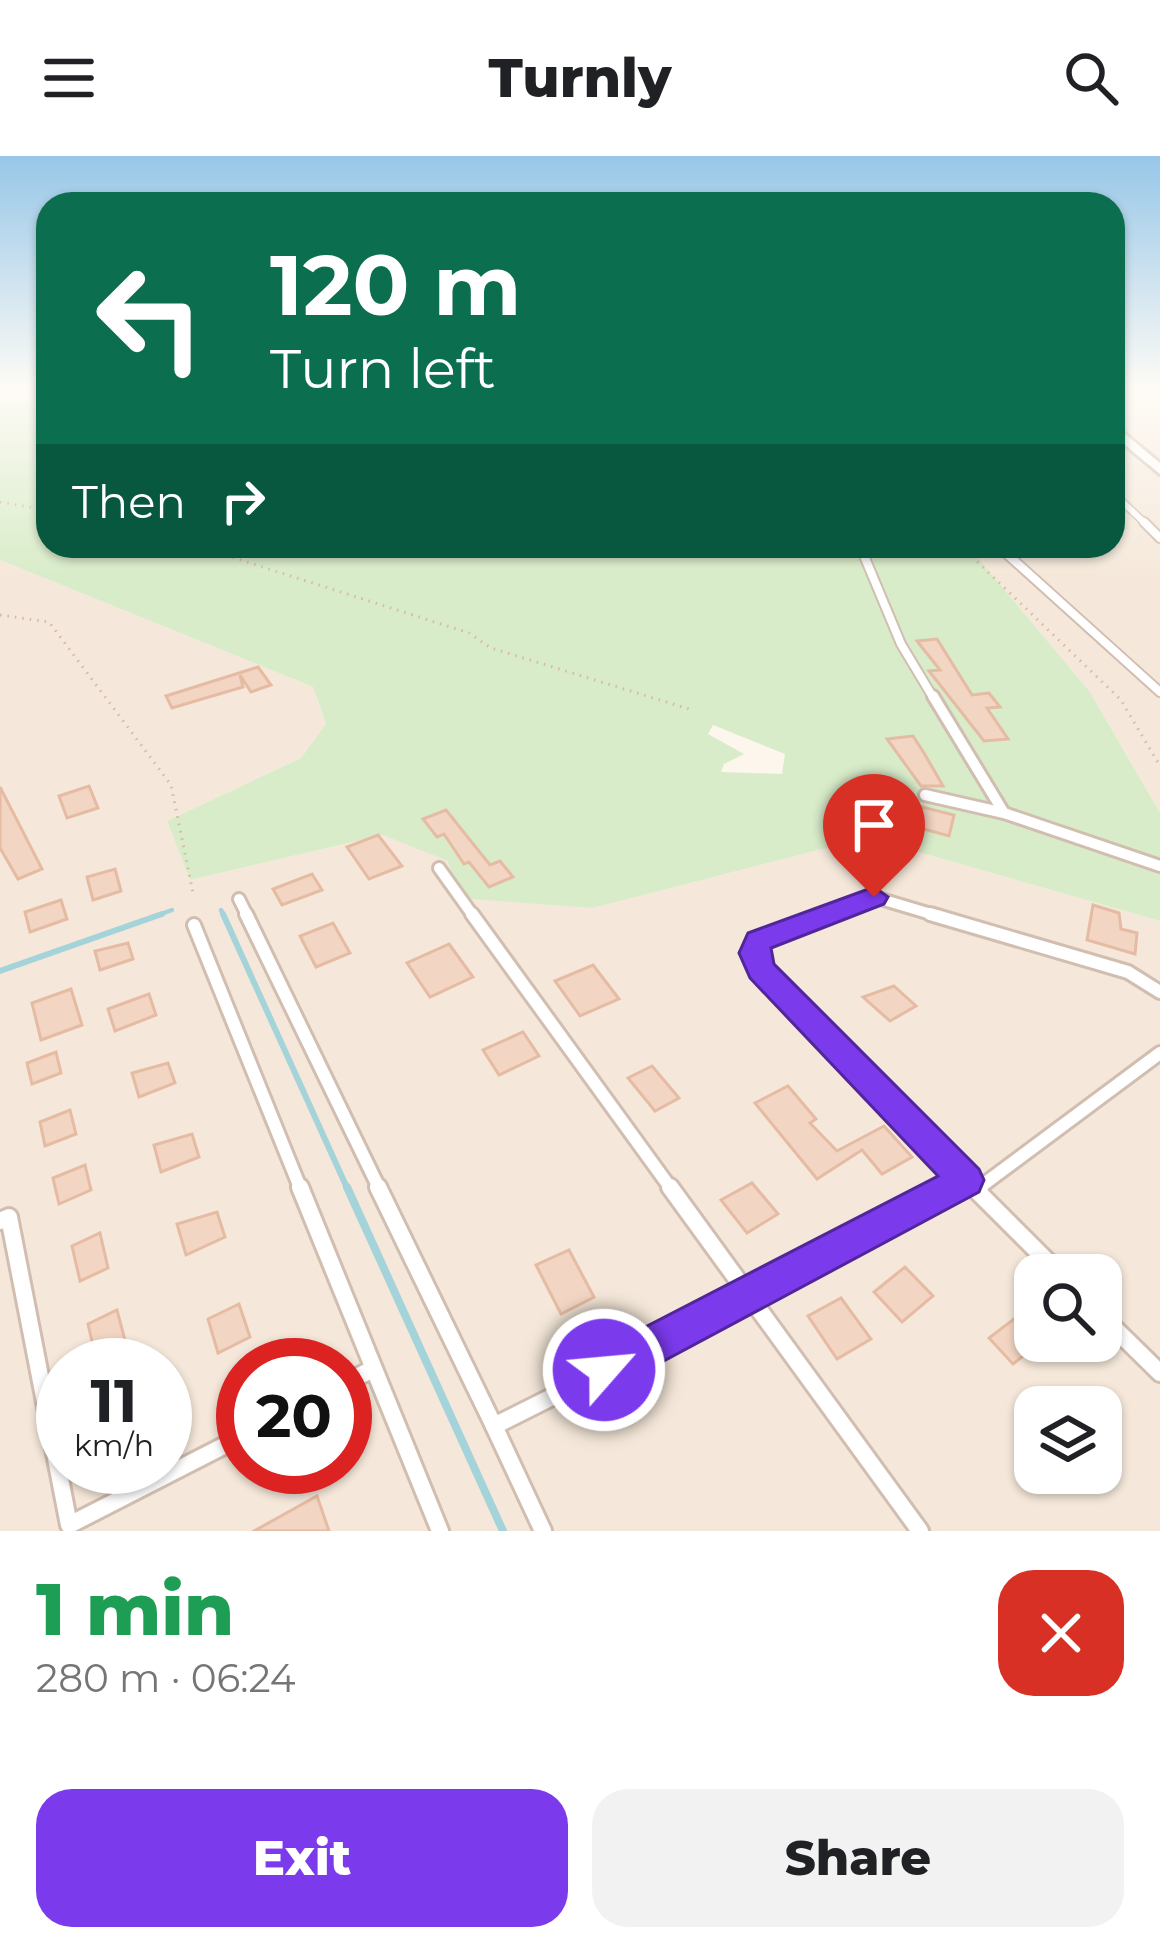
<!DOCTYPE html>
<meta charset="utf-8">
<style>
body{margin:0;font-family:Montserrat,sans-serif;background:#f2f2f2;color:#202124;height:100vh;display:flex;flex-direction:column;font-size:45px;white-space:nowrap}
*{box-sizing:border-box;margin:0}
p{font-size:39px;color:#757577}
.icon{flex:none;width:66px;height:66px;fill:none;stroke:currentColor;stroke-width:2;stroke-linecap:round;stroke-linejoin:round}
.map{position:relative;height:1375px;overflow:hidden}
.details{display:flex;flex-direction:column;background:#fff;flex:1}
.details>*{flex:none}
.top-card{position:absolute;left:36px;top:36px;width:1089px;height:366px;border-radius:36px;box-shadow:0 3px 9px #0004;background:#0b6e4f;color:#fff;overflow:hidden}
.tools{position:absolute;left:1014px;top:1098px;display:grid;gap:24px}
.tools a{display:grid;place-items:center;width:108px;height:108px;border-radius:24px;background:#fff;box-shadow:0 3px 9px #0004;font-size:60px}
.speed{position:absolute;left:36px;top:1182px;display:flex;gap:24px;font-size:60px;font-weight:700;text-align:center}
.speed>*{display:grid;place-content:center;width:156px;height:156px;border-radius:50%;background:#fff;box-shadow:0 3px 9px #0004;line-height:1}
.speed small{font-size:30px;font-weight:400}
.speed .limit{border:18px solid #d22;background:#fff;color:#111}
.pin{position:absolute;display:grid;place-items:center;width:102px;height:102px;color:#fff;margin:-123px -51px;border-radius:50% 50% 50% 0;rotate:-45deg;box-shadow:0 0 12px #0007}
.pin .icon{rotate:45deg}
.me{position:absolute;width:132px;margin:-66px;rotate:63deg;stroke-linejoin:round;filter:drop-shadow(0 0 9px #0008)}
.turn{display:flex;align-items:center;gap:42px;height:252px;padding:0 36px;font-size:54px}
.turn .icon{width:156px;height:156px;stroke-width:2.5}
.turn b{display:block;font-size:84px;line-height:102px}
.then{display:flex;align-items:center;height:114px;padding:0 36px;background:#0003;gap:24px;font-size:45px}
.round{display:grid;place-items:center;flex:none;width:126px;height:126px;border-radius:36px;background:#f2f2f2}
.summary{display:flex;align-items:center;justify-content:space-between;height:204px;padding:0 36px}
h1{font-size:72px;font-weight:800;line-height:90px;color:#1e9e55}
.primary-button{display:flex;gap:24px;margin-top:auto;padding:24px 36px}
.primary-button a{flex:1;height:138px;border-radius:36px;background:#7c3aed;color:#fff;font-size:48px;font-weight:800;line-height:138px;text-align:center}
.primary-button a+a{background:#f2f2f2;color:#202124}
header{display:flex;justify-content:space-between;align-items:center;height:156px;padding:0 36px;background:#fff;font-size:54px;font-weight:800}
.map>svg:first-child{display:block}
.residential{fill:#f5e8da;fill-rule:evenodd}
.green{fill:#d8ecc9;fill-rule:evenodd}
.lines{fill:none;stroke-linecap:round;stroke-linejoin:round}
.stream-far2{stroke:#a5d3da;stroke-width:4.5}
.stream-far1{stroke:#a5d3da;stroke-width:6}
.stream{stroke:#a5d3da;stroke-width:8}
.building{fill:#f3d5c3;stroke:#e6bba3;stroke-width:3}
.lane-far4-casing{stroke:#d1beb0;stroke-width:9}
.lane-far3-casing{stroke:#d1beb0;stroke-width:12}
.lane-far2-casing{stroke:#d1beb0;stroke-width:16}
.lane-far1-casing{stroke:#d1beb0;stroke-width:18}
.lane-casing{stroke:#d1beb0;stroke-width:22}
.street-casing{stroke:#d1beb0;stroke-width:6}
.path{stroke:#d9b8a5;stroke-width:3;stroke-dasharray:1.5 6;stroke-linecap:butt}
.lane-far4{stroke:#fff;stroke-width:6}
.lane-far3{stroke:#fff;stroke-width:8}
.lane-far2{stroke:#fff;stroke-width:10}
.lane-far1{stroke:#fff;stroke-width:12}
.lane{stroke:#fff;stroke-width:16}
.street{fill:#fff;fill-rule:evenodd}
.route{fill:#7c3aed;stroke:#51269a;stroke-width:3}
</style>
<header><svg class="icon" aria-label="menu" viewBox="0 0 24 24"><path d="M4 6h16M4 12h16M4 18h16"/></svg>Turnly<svg class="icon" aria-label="search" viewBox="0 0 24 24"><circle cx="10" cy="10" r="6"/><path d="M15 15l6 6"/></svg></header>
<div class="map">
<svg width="1160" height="1375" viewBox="0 0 1160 1375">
<rect width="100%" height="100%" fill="#fdf6ec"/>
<g class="residential">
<path d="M 1113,230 L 1160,230 L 1160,657 L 1090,536 L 968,390 L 1113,390 Z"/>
<path d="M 0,404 L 313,531 L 326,569 L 301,602 L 167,665 L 190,724 L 383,679 L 593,752 L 850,686 L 904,692 L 1160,765 L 1160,1375 L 0,1375 ZM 1035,1119 L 1101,1119 L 1101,1185 L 1035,1185 ZM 63,1209 L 165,1209 L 165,1311 L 63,1311 ZM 243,1209 L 345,1209 L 345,1311 L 243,1311 ZM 1035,1251 L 1101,1251 L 1101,1317 L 1035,1317 Z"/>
</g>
<path class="green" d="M 0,230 L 48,230 L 48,390 L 968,390 L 1090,536 L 1160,657 L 1160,765 L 904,692 L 850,686 L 593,752 L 458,742 L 448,705 L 383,679 L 190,724 L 167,665 L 301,602 L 326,568 L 313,531 L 0,404 ZM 713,569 L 785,598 L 782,618 L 721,616 L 724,608 L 744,598 L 708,578 Z"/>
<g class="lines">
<g class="stream-far2">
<path d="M 221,754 L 224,761"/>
<path d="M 153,761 L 172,754"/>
</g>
<g class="stream-far1">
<path d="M 223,758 L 348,1034"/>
<path d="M 0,815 L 162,758"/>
</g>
<path class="stream" d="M 347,1031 L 503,1375"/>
</g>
<g class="building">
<path d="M 937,483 L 972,539 L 989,537 L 1000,551 L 987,552 L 1008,583 L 984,585 L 929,515 L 940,514 L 917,485 Z"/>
<path d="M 258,511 L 271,529 L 251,536 L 240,519 L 243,531 L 172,552 L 166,540 Z"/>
<path d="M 913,580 L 924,597 L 943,630 L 921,630 L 887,583 Z"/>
<path d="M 89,630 L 98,652 L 67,662 L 59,640 Z"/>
<path d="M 0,631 L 42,713 L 18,723 L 0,692 Z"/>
<path d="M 922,651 L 954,659 L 949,680 L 916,671 Z"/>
<path d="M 446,654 L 490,709 L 500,705 L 513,721 L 489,731 L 469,706 L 464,708 L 444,678 L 437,681 L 423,663 Z"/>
<path d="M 378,679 L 402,710 L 369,723 L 347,691 Z"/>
<path d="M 115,713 L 121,735 L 93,744 L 87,721 Z"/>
<path d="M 312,718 L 322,734 L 282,749 L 273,733 Z"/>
<path d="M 61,744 L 67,763 L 30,776 L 25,756 Z"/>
<path d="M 1093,749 L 1119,757 L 1121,773 L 1137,777 L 1135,798 L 1087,784 Z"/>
<path d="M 333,767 L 350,797 L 316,811 L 300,780 Z"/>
<path d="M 128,787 L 133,803 L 100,814 L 95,795 Z"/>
<path d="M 449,788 L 473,821 L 430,841 L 407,807 Z"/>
<path d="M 593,809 L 619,843 L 580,860 L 555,825 Z"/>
<path d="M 894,830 L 916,850 L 890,865 L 863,841 Z"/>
<path d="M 71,833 L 82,869 L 41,884 L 32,847 Z"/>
<path d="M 149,838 L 156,859 L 115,875 L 108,853 Z"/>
<path d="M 523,876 L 539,900 L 499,919 L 483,894 Z"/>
<path d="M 56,896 L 61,917 L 32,928 L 27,907 Z"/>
<path d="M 168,907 L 175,927 L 139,941 L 132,917 Z"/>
<path d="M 652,910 L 679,942 L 655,955 L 628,922 Z"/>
<path d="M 788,930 L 816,963 L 810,967 L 837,995 L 884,970 L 912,1001 L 882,1018 L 862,994 L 817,1023 L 755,947 Z"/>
<path d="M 70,954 L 76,978 L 45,990 L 40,966 Z"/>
<path d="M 192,978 L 199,1001 L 161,1016 L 154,989 Z"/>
<path d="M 85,1009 L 91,1034 L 59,1048 L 53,1022 Z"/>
<path d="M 752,1027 L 778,1058 L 747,1077 L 721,1044 Z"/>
<path d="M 217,1056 L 225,1081 L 186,1099 L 177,1068 Z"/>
<path d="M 100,1077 L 108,1112 L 80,1125 L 72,1090 Z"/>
<path d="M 569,1094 L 594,1141 L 561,1158 L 536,1109 Z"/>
<path d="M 905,1111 L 933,1140 L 902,1166 L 874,1136 Z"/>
<path d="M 841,1142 L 871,1183 L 837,1203 L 808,1160 Z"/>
<path d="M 239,1148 L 250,1181 L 218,1197 L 208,1163 Z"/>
<path d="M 117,1154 L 127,1192 L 97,1207 L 88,1168 Z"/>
<path d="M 1014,1163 L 1038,1188 L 1013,1208 L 989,1182 Z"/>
<path d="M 317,1340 L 329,1375 L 254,1375 Z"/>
</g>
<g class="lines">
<g class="lane-far4-casing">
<path id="lane-far4" d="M 1113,337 L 1147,369"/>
</g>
<g class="lane-far3-casing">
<g id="lane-far3">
<path d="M 1144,366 L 1160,382"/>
<path d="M 860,390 L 901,488 L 934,543"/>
<path d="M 998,390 L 1160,536"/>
</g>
</g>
<g class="lane-far2-casing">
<g id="lane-far2">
<path d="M 933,540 L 1004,657"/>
<path d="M 925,639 L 1004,657 L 1160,710"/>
<path d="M 439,712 L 474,761"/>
<path d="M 239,743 L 248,761"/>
<path d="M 822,761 L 874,741 L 941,761"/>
</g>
</g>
<g class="lane-far1-casing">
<g id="lane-far1">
<path d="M 246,758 L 380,1034"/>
<path d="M 472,758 L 672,1034"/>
<path d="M 830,758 L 758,785 L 754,797 L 761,814 L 966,1024"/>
<path d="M 930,758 L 1128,816 L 1160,836"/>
<path d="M 194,769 L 301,1034"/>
<path d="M 948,1034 L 966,1024 L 976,1034"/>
<path d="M 976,1034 L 1160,897"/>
</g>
</g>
<g class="lane-casing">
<g id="lane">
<path d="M 300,1031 L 440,1375"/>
<path d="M 378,1031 L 494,1270 L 751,1141 L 954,1031"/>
<path d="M 670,1031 L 920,1375"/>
<path d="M 973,1031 L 1061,1119"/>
<path d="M 976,1034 L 980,1031"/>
<path d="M 0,1065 L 9,1061 L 69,1369 L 243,1280"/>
<path d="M 1101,1159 L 1160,1217"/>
<path d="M 345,1227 L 371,1214"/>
<path d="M 494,1270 L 543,1375"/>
</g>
</g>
<g class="street-casing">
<path id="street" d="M 1113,268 L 1160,307 L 1160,318 L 1113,279 Z"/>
</g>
<g class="path">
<path d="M 0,346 L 48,354"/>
<path d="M 197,390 L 469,477 L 491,492 L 689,553"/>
<path d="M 961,390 L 1121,544 L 1160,610"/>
<path d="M 0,459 L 49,466 L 171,629 L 193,737"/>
</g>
<use href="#lane-far4" class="lane-far4"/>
<use href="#lane-far3" class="lane-far3"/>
<use href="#lane-far2" class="lane-far2"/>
<use href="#lane-far1" class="lane-far1"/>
<use href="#lane" class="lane"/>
<use href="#street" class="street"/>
</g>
<linearGradient id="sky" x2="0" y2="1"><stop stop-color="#97c7e8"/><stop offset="0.55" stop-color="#fefbf6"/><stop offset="1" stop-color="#fefbf6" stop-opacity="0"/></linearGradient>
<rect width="1160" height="422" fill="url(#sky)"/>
<path class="route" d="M 874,731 L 888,741 L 884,748 L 771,792 L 774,808 L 979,1013 L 984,1024 L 979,1036 L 619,1229 L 604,1235 L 589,1229 L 583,1214 L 589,1200 L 938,1020 L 750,822 L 739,797 L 748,777 Z"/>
</svg>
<div class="tools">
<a><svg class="icon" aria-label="search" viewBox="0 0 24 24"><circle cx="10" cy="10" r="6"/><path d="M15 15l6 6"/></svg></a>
<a><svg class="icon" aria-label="layers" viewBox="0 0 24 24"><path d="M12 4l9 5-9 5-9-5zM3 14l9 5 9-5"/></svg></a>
</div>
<div class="speed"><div>11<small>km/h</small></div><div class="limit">20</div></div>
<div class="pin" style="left:874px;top:741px;background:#d93025"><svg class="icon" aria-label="arrive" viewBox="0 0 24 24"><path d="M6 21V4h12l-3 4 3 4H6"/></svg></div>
<svg class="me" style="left:604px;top:1214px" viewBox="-20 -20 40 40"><circle r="17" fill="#7c3aed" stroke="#fff" stroke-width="3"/><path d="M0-11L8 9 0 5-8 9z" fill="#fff"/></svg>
<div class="top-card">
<div class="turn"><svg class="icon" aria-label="left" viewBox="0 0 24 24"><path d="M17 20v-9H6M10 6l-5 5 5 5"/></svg><div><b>120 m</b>Turn left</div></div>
<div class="then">Then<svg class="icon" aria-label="right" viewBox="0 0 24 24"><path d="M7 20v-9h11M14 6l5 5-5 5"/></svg></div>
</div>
</div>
<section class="details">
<div class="summary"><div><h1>1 min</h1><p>280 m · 06:24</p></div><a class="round" style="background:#d93025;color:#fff"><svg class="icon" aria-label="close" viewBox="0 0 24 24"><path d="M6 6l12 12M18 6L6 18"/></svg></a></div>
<div class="primary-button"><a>Exit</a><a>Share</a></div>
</section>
